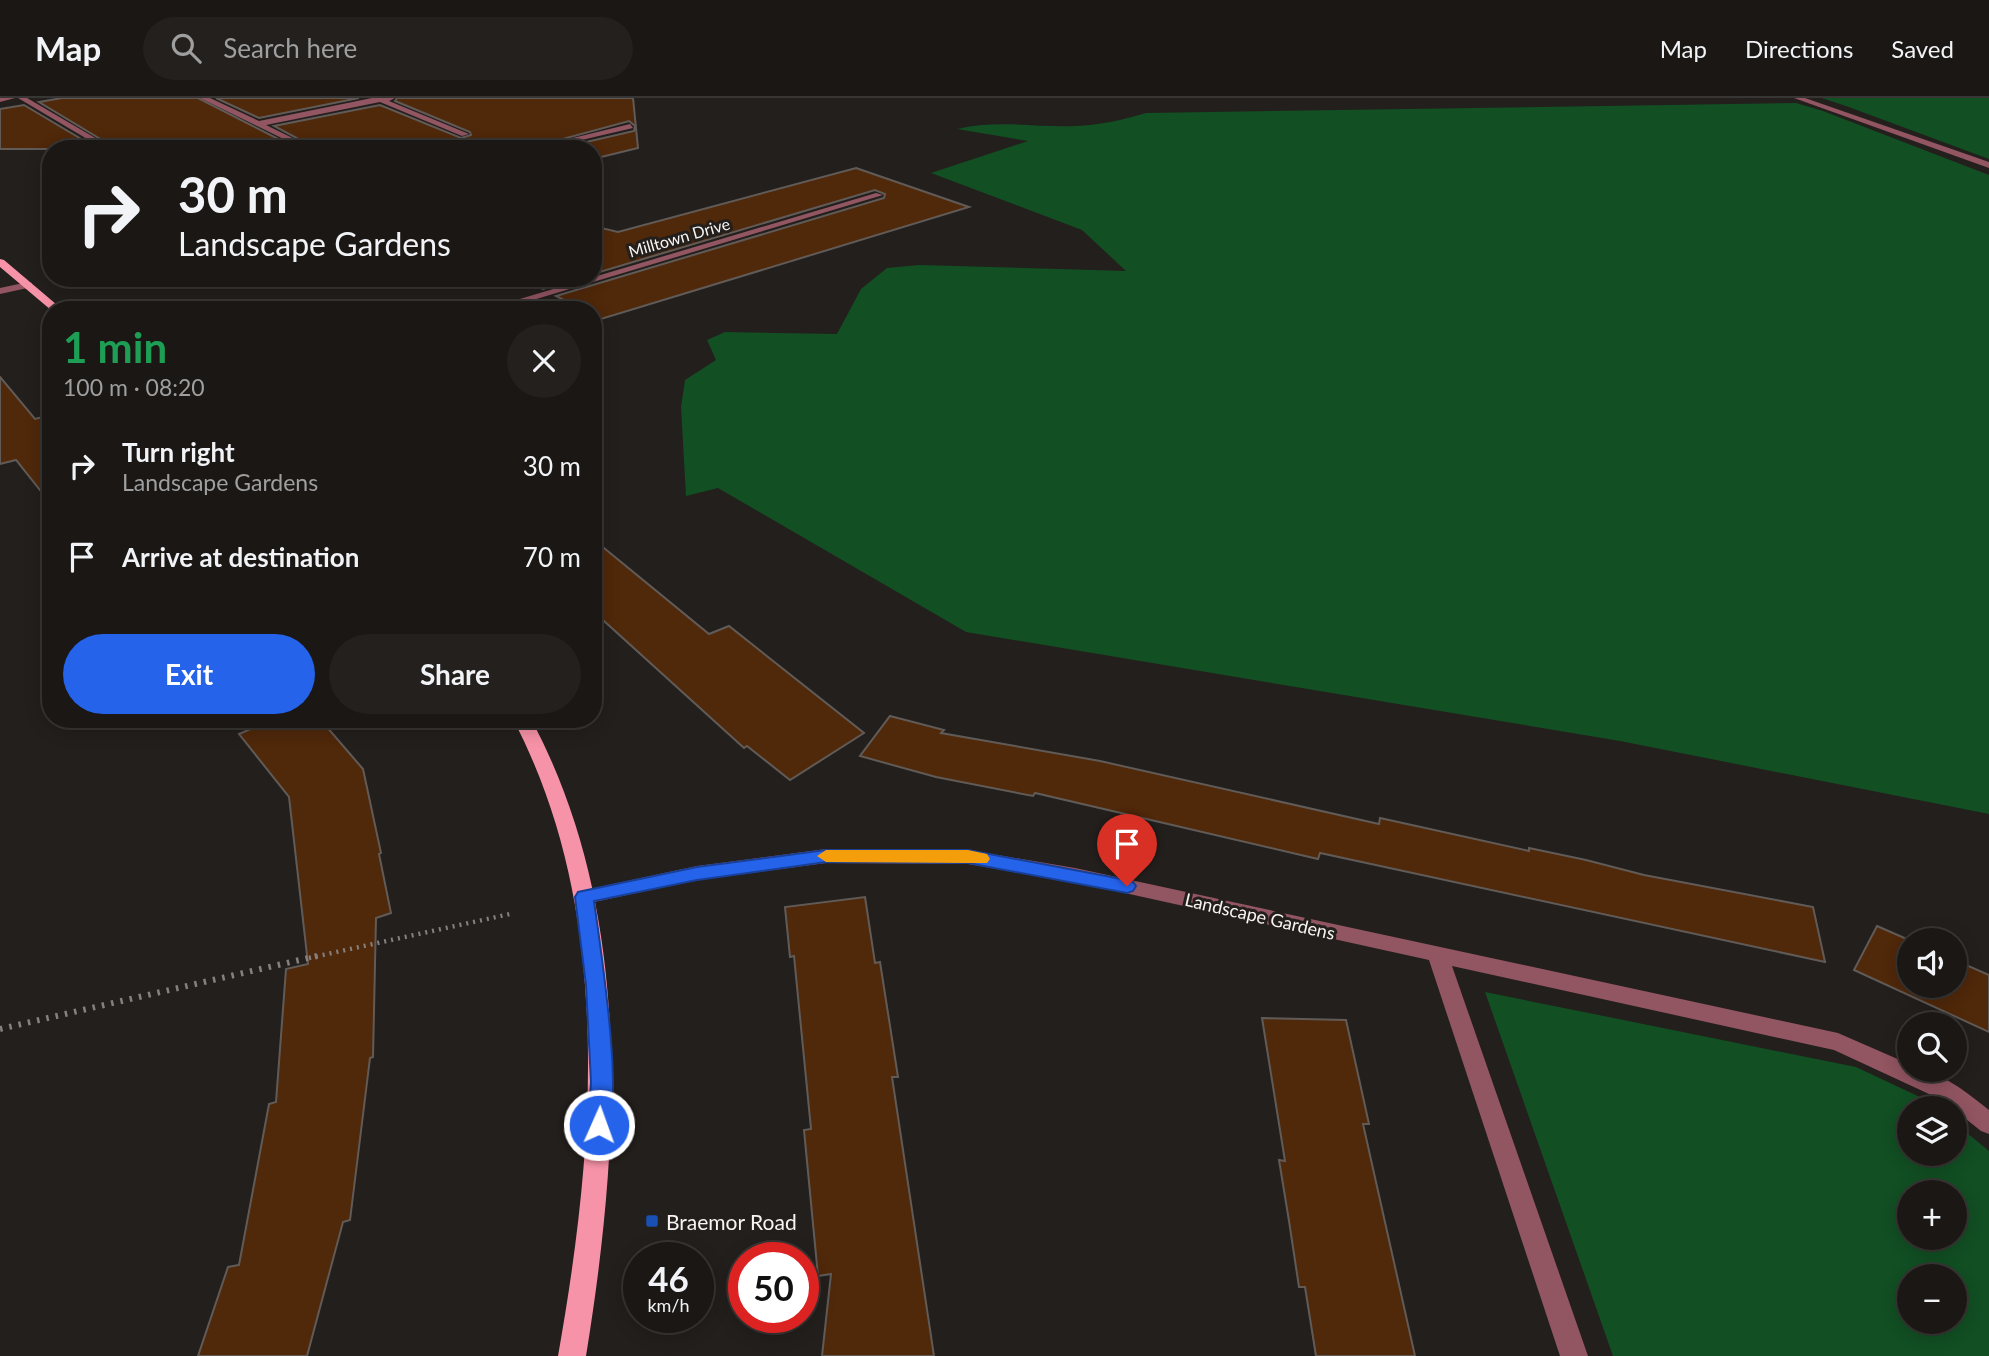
<!DOCTYPE html>
<meta charset="utf-8">
<style>
body{margin:0;font-family:Lato,sans-serif;background:#23201e;color:#f1f3f6;height:100vh;display:flex;flex-direction:column;font-size:26px;white-space:nowrap}
*{box-sizing:border-box;margin:0}
p{font-size:23px;color:#9f9fa0}
.icon{flex:none;width:38px;height:38px;fill:none;stroke:currentColor;stroke-width:2;stroke-linecap:round;stroke-linejoin:round}
.map{position:relative;flex:1;overflow:hidden}
.drawer{position:absolute;left:42px;top:203px;width:560px;height:427px;display:flex;flex-direction:column;background:#1a1715;border-radius:28px;box-shadow:0 4px 18px #0003,0 0 0 2px #383634}
.drawer>*{flex:none}
.top-card{position:absolute;left:42px;top:42px;width:560px;height:147px;border-radius:28px;box-shadow:0 4px 18px #0003,0 0 0 2px #383634;background:#1a1715;color:#f1f3f6;overflow:hidden}
.controls{position:absolute;left:1897px;top:830px;display:grid;gap:14px}
.controls a{display:grid;place-items:center;width:70px;height:70px;border-radius:50%;background:#1a1715;box-shadow:0 4px 18px #0003,0 0 0 2px #383634;font-size:35px}
.speed{position:absolute;left:623px;top:1144px;display:flex;gap:14px;font-size:35px;font-weight:700;text-align:center}
.speed>*{display:grid;place-content:center;width:91px;height:91px;border-radius:50%;background:#1a1715;box-shadow:0 4px 18px #0003,0 0 0 2px #383634;line-height:1}
.speed small{font-size:18px;font-weight:400}
.speed .limit{border:10px solid #d22;background:#fff;color:#111}
.pin{position:absolute;display:grid;place-items:center;width:60px;height:60px;color:#fff;margin:-72px -30px;border-radius:50% 50% 50% 0;rotate:-45deg;box-shadow:0 0 7px #0007}
.pin .icon{rotate:45deg}
.me{position:absolute;width:77px;margin:-38px;rotate:2deg;stroke-linejoin:round;filter:drop-shadow(0 0 5px #0008)}
.turn{display:flex;align-items:center;gap:24px;height:147px;padding:0 21px;font-size:32px}
.turn .icon{width:91px;height:91px;stroke-width:2.5}
.turn b{display:block;font-size:49px;line-height:60px}
.round{display:grid;place-items:center;flex:none;width:74px;height:74px;border-radius:37px;background:#23201e}
.overview{display:flex;align-items:center;justify-content:space-between;height:119px;padding:0 21px}
h1{font-size:42px;font-weight:700;line-height:52px;color:#1e9e55}
.primary-button{display:flex;gap:14px;margin-top:auto;padding:14px 21px}
.primary-button a{flex:1;height:80px;border-radius:42px;background:#2563eb;color:#fff;font-size:28px;font-weight:700;line-height:80px;text-align:center}
.primary-button a+a{background:#23201e;color:#f1f3f6}
ul{padding:0;list-style:none}
li{display:flex;align-items:center;gap:21px;height:91px;padding:0 21px}
li div{flex:1}
li b{display:block;font-size:26px}
li em{font-style:normal}
header{display:flex;align-items:center;gap:42px;box-sizing:border-box;height:98px;padding:0 35px;background:#1a1715;border-bottom:2px solid #383634}
header strong{font-size:33px}
nav{display:flex;gap:38px;margin-inline-start:auto;font-size:24px}
.search{width:490px;height:63px;background:#23201e;display:flex;align-items:center;gap:18px;box-sizing:border-box;padding:0 24px;border-radius:38px;color:#9f9fa0;font-size:26px}
.map>svg:first-child{display:block}
.green{fill:#124f23;fill-rule:evenodd}
.building{fill:#50280a;stroke:#615b58;stroke-width:2}
.lines{fill:none;stroke-linecap:round;stroke-linejoin:round}
.path-far1{stroke:#85817f;stroke-width:4.5;stroke-dasharray:2 5;stroke-linecap:butt}
.path{stroke:#85817f;stroke-width:6;stroke-dasharray:2.5 7;stroke-linecap:butt}
.minor{fill:#925562;fill-rule:evenodd}
.major{fill:#f793a8;fill-rule:evenodd}
.route{fill:#2563eb;stroke:#184099;stroke-width:2}
.slow{fill:#f59e0b}
.transit-dot{fill:#1a4fb4;stroke:#231f1c;stroke-width:2.5}
.labels{text-anchor:middle;dominant-baseline:central;stroke-width:6;stroke-linejoin:round;paint-order:stroke}
.far-street-label{font-size:16px;fill:#f7f4f2;stroke:#231f1c}
.street-label{font-size:18px;fill:#f7f4f2;stroke:#231f1c}
.near-poi-label{font-size:21px;fill:#f7f4f2;stroke:#231f1c;text-anchor:start}
</style>
<header>
<strong>Map</strong>
<div class="search"><svg class="icon" aria-label="search" viewBox="0 0 24 24"><circle cx="10" cy="10" r="6"/><path d="M15 15l6 6"/></svg>Search here</div>
<nav><a>Map</a><a>Directions</a><a>Saved</a></nav>
</header>
<div class="map">
<svg width="1989" height="1258" viewBox="0 0 1989 1258">
<rect width="100%" height="100%" fill="#231f1c"/>
<g class="green">
<path d="M 1822,0 L 1989,0 L 1989,61 L 1846,8 Z"/>
<path d="M 1796,5 L 1823,13 L 1989,77 L 1989,716 L 1620,643 L 966,534 L 718,390 L 686,398 L 681,309 L 685,282 L 716,262 L 707,242 L 725,234 L 837,236 L 861,191 L 887,170 L 919,167 L 1126,173 L 1082,132 L 931,75 L 1028,43 L 957,31 C 997,21 1036,30 1076,28 C 1100,27 1123,22 1146,15 Z"/>
<path d="M 1485,894 L 1856,969 L 1922,1000 L 1935,1010 L 1909,1010 L 1909,1055 L 1955,1055 L 1955,1025 L 1989,1053 L 1989,1258 L 1613,1258 ZM 1909,1094 L 1955,1094 L 1955,1139 L 1909,1139 ZM 1909,1178 L 1955,1178 L 1955,1223 L 1909,1223 Z"/>
</g>
<g class="building">
<path d="M 62,0 L 198,0 L 298,51 L 117,51 L 39,4 Z"/>
<path d="M 216,0 L 359,0 L 259,20 Z"/>
<path d="M 397,0 L 633,0 L 638,50 L 593,61 L 593,51 L 556,51 L 634,33 L 635,28 L 629,23 L 526,51 L 317,51 L 274,28 L 380,7 L 461,40 L 471,37 L 470,34 L 395,3 Z"/>
<path d="M 24,7 L 98,51 L 0,51 L 0,11 Z"/>
<path d="M 856,70 L 969,109 L 601,221 L 593,217 L 593,212 L 583,212 L 556,198 L 884,100 L 885,96 L 875,92 L 593,176 L 593,128 L 618,134 Z"/>
<path d="M 521,180 L 580,180 L 543,191 Z"/>
<path d="M 0,279 L 35,321 L 51,317 L 51,406 L 16,362 L 0,366 Z"/>
<path d="M 593,441 L 709,536 L 729,528 L 864,635 L 790,682 L 747,648 L 744,650 L 593,513 Z"/>
<path d="M 890,618 L 944,632 L 941,635 L 1100,663 L 1379,726 L 1380,720 L 1529,753 L 1529,750 L 1586,762 L 1644,777 L 1813,809 L 1825,864 L 1320,755 L 1318,761 L 1035,695 L 1033,698 L 936,679 L 860,658 Z"/>
<path d="M 274,621 L 320,621 L 363,671 L 381,755 L 379,756 L 391,815 L 376,820 L 373,959 L 370,960 L 350,1122 L 343,1124 L 307,1258 L 198,1258 L 228,1169 L 239,1167 L 269,1006 L 276,1004 L 286,871 L 308,866 L 289,699 L 239,636 Z"/>
<path d="M 865,799 L 875,865 L 880,864 L 898,979 L 892,979 L 934,1258 L 822,1258 L 831,1176 L 818,1178 L 804,1032 L 811,1031 L 794,858 L 790,859 L 785,809 Z"/>
<path d="M 1877,828 L 1909,842 L 1909,887 L 1955,887 L 1955,862 L 1989,877 L 1989,934 L 1854,872 Z"/>
<path d="M 1262,920 L 1346,922 L 1369,1026 L 1363,1026 L 1415,1258 L 1316,1258 L 1305,1189 L 1299,1189 L 1289,1123 L 1279,1062 L 1285,1063 Z"/>
</g>
<g class="lines">
<path class="path-far1" d="M 309,860 L 510,816"/>
<path class="path" d="M 0,931 L 317,858"/>
<g class="minor">
<path d="M 0,0 L 15,0 L 0,4 Z"/>
<path d="M 18,0 L 27,0 L 114,51 L 104,51 Z"/>
<path d="M 200,0 L 210,0 L 259,23 L 372,0 L 395,0 L 389,3 L 469,36 L 462,38 L 380,4 L 266,27 L 315,51 L 304,51 Z"/>
<path d="M 1794,0 L 1805,0 L 1989,64 L 1989,70 Z"/>
<path d="M 630,26 L 633,30 L 543,51 L 528,51 Z"/>
<path d="M 876,95 L 883,97 L 500,212 L 483,212 Z"/>
<path d="M 28,184 L 32,185 L 32,189 L 0,196 L 0,190 Z"/>
<path d="M 826,751 L 968,752 L 1075,770 L 1838,935 L 1909,966 L 1909,971 C 1939,971 1966,994 1989,1012 L 1989,1036 L 1981,1033 L 1942,1002 L 1834,952 L 1452,868 L 1588,1258 L 1560,1258 L 1429,862 L 1075,784 L 968,766 L 826,765 L 697,782 L 585,806 L 578,804 L 575,799 L 578,794 L 585,792 L 697,768 Z"/>
</g>
<g class="major">
<path d="M 0,161 L 4,162 L 63,212 L 51,212 L 0,169 Z"/>
<path d="M 513,621 L 531,621 C 635,815 620,1048 586,1258 L 558,1258 C 595,1049 615,816 513,621 Z"/>
</g>
</g>
<path class="route" d="M 826,752 L 968,752 L 1127,782 L 1133,784 L 1136,788 L 1133,793 L 1127,795 L 968,765 L 826,764 L 697,782 L 594,803 C 600,847 624,1000 607,1034 L 599,1037 L 592,1034 L 588,1027 L 591,984 L 586,887 L 575,799 L 578,794 L 697,769 Z"/>
<path class="slow" d="M 826,752 L 968,752 L 987,756 L 990,761 L 987,765 L 968,765 L 826,764 L 817,758 Z"/>
<rect class="transit-dot" x="645" y="1116" width="14" height="14" rx="3.5"/>
<g class="labels">
<g class="far-street-label">
<text transform="translate(679 139) rotate(-16)">Milltown Drive</text>
</g>
<g class="street-label">
<text transform="translate(1260 818) rotate(13)">Landscape Gardens</text>
</g>
<g class="near-poi-label">
<text x="666" y="1123">Braemor Road</text>
</g>
</g>
</svg>
<div class="controls">
<a><svg class="icon" aria-label="sound" viewBox="0 0 24 24"><path d="M4 9h4l5-4v14l-5-4H4zM17 9q2 3 0 6"/></svg></a>
<a><svg class="icon" aria-label="search" viewBox="0 0 24 24"><circle cx="10" cy="10" r="6"/><path d="M15 15l6 6"/></svg></a>
<a><svg class="icon" aria-label="layers" viewBox="0 0 24 24"><path d="M12 4l9 5-9 5-9-5zM3 14l9 5 9-5"/></svg></a>
<a>+</a>
<a>−</a>
</div>
<div class="speed"><div>46<small>km/h</small></div><div class="limit">50</div></div>
<div class="pin" style="left:1127px;top:788px;background:#d93025"><svg class="icon" aria-label="arrive" viewBox="0 0 24 24"><path d="M6 21V4h12l-3 4 3 4H6"/></svg></div>
<svg class="me" style="left:599px;top:1027px" viewBox="-20 -20 40 40"><circle r="17" fill="#2563eb" stroke="#fff" stroke-width="3"/><path d="M0-11L8 9 0 5-8 9z" fill="#fff"/></svg>
<div class="top-card">
<div class="turn"><svg class="icon" aria-label="right" viewBox="0 0 24 24"><path d="M7 20v-9h11M14 6l5 5-5 5"/></svg><div><b>30 m</b>Landscape Gardens</div></div>
</div>
<section class="drawer">
<div class="overview"><div><h1>1 min</h1><p>100 m · 08:20</p></div><a class="round"><svg class="icon" aria-label="close" viewBox="0 0 24 24"><path d="M6 6l12 12M18 6L6 18"/></svg></a></div>
<ul>
<li><svg class="icon" aria-label="right" viewBox="0 0 24 24"><path d="M7 20v-9h11M14 6l5 5-5 5"/></svg><div><b>Turn right</b><p>Landscape Gardens</p></div><em>30 m</em></li>
<li><svg class="icon" aria-label="arrive" viewBox="0 0 24 24"><path d="M6 21V4h12l-3 4 3 4H6"/></svg><div><b>Arrive at destination</b></div><em>70 m</em></li>
</ul>
<div class="primary-button"><a>Exit</a><a>Share</a></div>
</section>
</div>
